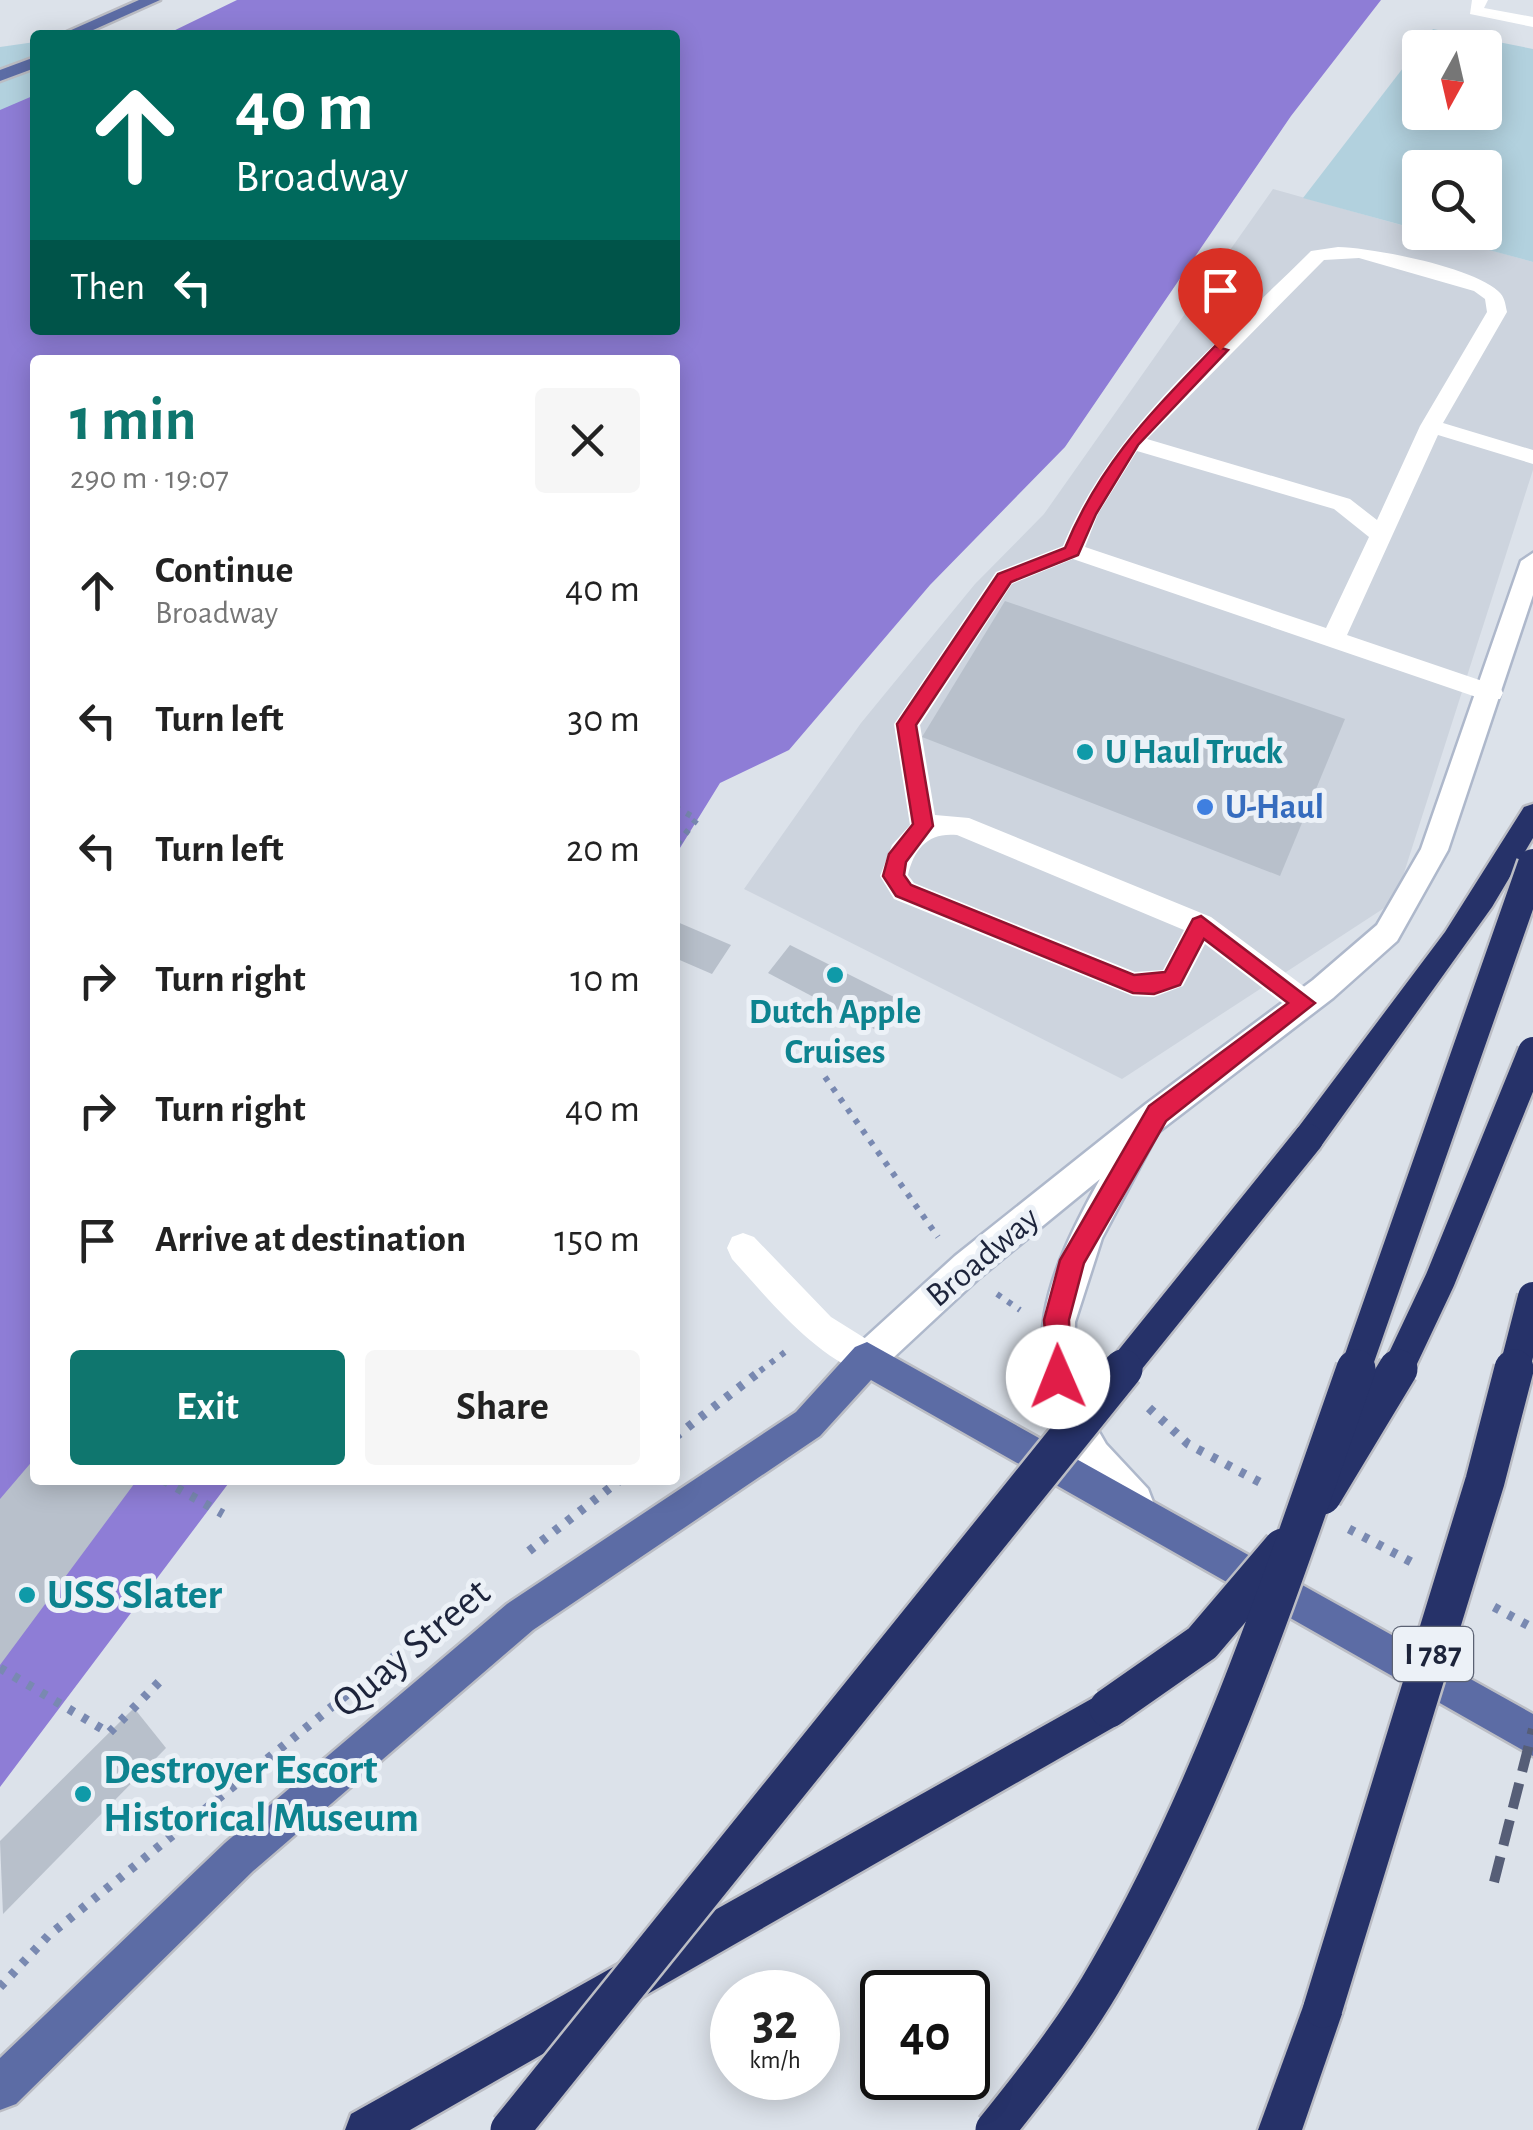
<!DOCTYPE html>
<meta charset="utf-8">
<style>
body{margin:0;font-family:"Alegreya Sans",sans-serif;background:#f6f6f6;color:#222;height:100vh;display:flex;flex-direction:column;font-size:38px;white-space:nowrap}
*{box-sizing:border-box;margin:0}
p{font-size:32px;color:#767676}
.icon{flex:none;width:55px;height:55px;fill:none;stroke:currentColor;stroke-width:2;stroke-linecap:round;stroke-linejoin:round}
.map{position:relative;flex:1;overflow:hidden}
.side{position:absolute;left:30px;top:355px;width:650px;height:1130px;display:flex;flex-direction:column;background:#fff;border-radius:10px;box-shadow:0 5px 25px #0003}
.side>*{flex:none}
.top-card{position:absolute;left:30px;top:30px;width:650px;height:305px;border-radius:10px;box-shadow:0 5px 25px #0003;background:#00695c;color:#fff;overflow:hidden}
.needle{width:65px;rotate:188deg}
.controls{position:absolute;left:1402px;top:30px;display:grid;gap:20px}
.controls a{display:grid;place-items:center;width:100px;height:100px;border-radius:10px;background:#fff;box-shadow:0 5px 25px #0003;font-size:50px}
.speed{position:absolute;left:710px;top:1970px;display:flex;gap:20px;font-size:50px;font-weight:700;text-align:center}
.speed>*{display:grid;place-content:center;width:130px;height:130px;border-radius:50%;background:#fff;box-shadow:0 5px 25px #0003;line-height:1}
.speed small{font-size:25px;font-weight:400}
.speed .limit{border:5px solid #111;border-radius:15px;background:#fff;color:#111}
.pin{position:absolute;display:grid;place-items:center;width:85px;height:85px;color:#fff;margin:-102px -42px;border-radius:50% 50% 50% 0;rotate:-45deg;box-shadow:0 0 10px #0007}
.pin .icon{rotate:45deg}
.me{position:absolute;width:110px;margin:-55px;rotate:359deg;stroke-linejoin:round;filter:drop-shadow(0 0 8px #0008)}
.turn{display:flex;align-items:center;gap:35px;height:210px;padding:0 40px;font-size:45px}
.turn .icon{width:130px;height:130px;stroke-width:2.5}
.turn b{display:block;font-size:70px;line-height:85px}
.then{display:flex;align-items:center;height:95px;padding:0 40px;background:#0003;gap:20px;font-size:38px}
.round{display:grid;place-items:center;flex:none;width:105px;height:105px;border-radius:10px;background:#f6f6f6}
.head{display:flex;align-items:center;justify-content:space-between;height:170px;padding:0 40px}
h1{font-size:60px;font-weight:600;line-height:75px;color:#0f766e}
.cta{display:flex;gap:20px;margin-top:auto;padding:20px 40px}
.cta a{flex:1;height:115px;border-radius:10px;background:#0f766e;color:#fff;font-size:40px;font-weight:600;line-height:115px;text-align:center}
.cta a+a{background:#f6f6f6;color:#222}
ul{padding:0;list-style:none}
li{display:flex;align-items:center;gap:30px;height:130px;padding:0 40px}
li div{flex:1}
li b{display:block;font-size:38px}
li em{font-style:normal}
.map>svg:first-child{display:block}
.built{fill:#cdd4de}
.green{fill:#b2d1de;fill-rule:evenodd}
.water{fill:#8e7dd6}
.building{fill:#b8c0cb}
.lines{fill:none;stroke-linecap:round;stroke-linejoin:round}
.secondary-casing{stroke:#aeb8cb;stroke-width:5}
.primary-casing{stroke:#bbbdc4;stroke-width:5}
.highway-casing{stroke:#bbbdc4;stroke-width:5}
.path-far1{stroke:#7989b1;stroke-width:6;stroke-dasharray:5 8;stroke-linecap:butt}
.path{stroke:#7989b1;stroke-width:9;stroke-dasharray:6 10;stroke-linecap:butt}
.lane{fill:#fff;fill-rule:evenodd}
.secondary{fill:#fff;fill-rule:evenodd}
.primary{fill:#5c6ca5;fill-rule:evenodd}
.highway{fill:#263269;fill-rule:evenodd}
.rail{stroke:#565e77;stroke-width:10;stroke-dasharray:26 12;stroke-linecap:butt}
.highway-bridge-far1-casing{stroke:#bbbdc4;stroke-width:35;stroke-linecap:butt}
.highway-bridge-casing{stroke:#bbbdc4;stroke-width:44;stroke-linecap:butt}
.highway-bridge-far1{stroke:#263269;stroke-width:30}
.highway-bridge{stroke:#263269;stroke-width:39}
.route{fill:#e11d48;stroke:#92132f;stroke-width:2.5}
.culture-dot{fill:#0f9aa8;stroke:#ecf1f7;stroke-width:4}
.shop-dot{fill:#3f7fe0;stroke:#ecf1f7;stroke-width:4}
.labels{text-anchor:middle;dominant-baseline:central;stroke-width:10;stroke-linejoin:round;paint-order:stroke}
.shield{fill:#ecf1f7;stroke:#5b6273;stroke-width:2.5}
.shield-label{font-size:32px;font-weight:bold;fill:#1d243b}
.culture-label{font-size:35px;font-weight:bold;fill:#0d838f;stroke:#ecf1f7;text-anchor:start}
.shop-label{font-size:35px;font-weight:bold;fill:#366cbe;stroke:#ecf1f7;text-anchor:start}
.street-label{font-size:35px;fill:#1d243b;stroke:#ecf1f7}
.near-culture-label{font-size:42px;font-weight:bold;fill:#0d838f;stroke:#ecf1f7;text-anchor:start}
.near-street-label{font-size:42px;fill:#1d243b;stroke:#ecf1f7}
</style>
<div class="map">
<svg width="1533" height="2130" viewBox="0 0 1533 2130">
<rect width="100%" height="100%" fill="#dce2ea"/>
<path class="built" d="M 1273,189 L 1533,262 L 1533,470 L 1395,901 L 1122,1079 L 744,889 L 861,723 L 975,584 L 1044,514 Z"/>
<g class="green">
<path d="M 1433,29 L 1533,49 L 1533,262 L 1427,233 L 1485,232 L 1485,168 L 1420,168 L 1420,230 L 1303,198 ZM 1420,48 L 1485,48 L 1485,112 L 1420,112 Z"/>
<path d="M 35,42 L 35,138 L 0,154 L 0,47 Z"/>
</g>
<path class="water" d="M 237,0 L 1381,0 L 1291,116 L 1065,447 L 930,585 L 789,750 L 720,783 L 675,856 L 675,360 L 35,360 L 35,1480 L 231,1480 L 0,1787 L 0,110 L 35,95 L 35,330 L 675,330 L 675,35 L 165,35 Z"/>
<g class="building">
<path d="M 1005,601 L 1345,719 L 1280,876 L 922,737 Z"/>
<path d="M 675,921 L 731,945 L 712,974 L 675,958 Z"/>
<path d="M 790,945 L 900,1000 L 878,1031 L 768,973 Z"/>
<path d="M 35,1458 L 35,1480 L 137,1480 L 0,1665 L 0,1499 Z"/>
<path d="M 134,1708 L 166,1748 L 3,1914 L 0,1841 Z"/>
</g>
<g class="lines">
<g class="secondary-casing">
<path id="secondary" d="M 1533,553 L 1533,595 L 1448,850 L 1397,941 L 1333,998 L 1158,1132 L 1102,1238 L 1075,1322 L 1074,1367 L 1084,1406 L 1106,1444 L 1148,1489 L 1153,1502 L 1148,1515 L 1135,1520 C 1110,1509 1086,1478 1072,1454 C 1015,1351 1047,1275 1100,1179 L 979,1278 L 879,1371 L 867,1376 L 855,1371 L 850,1359 L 855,1347 L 955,1256 L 1146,1104 L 1313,980 L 1377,925 L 1421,849 L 1521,561 Z"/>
</g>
<g class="primary-casing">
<g id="primary">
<path d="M 139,0 L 160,0 L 82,35 L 60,35 Z"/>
<path d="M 35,57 L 35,68 L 0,81 L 0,70 Z"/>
<path d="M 867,1342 L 1533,1714 L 1533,1756 L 871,1380 L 820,1436 L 533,1630 L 253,1871 L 16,2104 L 0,2110 L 0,2058 L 225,1843 L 507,1604 L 796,1412 L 855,1347 Z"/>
</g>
</g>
<g class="highway-casing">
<g id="highway">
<path d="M 1533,804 L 1533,838 L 1492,907 L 1319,1149 L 1308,1153 L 1297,1149 L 1292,1139 L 1297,1129 L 1445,932 L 1524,807 Z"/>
<path d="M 1109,1689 L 1123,1694 L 1128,1708 L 1123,1722 L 410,2130 L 345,2130 L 351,2114 Z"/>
<path d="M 1323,1987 L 1338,1993 L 1344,2008 L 1302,2130 L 1258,2130 L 1308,1993 Z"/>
</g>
</g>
<g class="path-far1">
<path d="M 675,807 L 697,819 L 675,847"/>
<path d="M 825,1077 L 938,1237"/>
<path d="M 997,1294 L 1020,1310"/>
<path d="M 760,1371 L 785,1352"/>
</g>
<g class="path">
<path d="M 1149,1408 L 1188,1444 L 1267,1486"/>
<path d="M 675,1437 L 763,1369"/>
<path d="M 163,1480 L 223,1514"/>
<path d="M 1349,1529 L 1413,1563"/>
<path d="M 529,1551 L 620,1480"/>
<path d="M 1494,1607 L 1533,1628"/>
<path d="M 0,1668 L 109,1733 L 160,1681"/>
<path d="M 0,1987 L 48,1936 L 401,1651"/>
</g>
<g class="lane">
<path d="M 1472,0 L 1488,0 L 1484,8 L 1533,17 L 1533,27 L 1470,14 Z"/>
<path d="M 1338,247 C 1374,248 1472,267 1498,291 C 1505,297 1505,303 1507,312 L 1443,423 L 1533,450 L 1533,464 L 1438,435 L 1347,635 L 1500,687 L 1503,693 L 1500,699 L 1482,699 L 1073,559 L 1012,584 L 920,725 L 935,815 L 969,818 L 1211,917 L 1314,994 L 1319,1003 L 1314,1012 L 1304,1015 L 1294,1012 L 1205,944 L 1183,986 L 1154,997 L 1133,996 L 894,899 L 880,876 L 892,845 L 910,825 L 894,724 L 996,572 L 1063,546 C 1112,426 1221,341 1311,251 ZM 1359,258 L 1474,291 L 1485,299 L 1487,312 L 1420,426 L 1377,520 L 1350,499 L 1147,439 L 1324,260 ZM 1137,451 L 1334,509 L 1369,537 L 1326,628 L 1085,547 L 1098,514 ZM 957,835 L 1184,930 L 1163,970 L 1135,972 L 914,883 L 908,875 C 914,848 929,832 957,835 Z"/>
<path d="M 743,1233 L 754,1237 L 831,1317 L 879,1347 L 884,1359 L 879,1371 L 867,1376 C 810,1352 772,1303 732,1259 L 727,1248 L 732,1237 Z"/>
</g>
<use href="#secondary" class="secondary"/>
<use href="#primary" class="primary"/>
<use href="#highway" class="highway"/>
<path class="rail" d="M 1494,1882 L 1533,1729"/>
<g class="highway-bridge-far1-casing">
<g id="highway-bridge-far1">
<path d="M 1121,1371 L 1308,1139"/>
<path d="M 1355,1371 L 1533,864"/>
<path d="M 1397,1371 L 1440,1280 L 1533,1052"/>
<path d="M 1514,1371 L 1533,1297"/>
</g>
</g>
<g class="highway-bridge-casing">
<g id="highway-bridge">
<path d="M 1322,1495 L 1398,1369"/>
<path d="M 1109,1708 L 1202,1643 L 1283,1548"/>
<path d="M 1323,2008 L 1485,1481 L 1514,1369"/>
<path d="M 510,2130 L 1123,1369"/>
<path d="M 995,2130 C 1036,2079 1077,2027 1109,1970 C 1218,1781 1284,1573 1356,1369"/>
</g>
</g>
<use href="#highway-bridge-far1" class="highway-bridge-far1"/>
<use href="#highway-bridge" class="highway-bridge"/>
</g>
<path class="route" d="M 1215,346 L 1228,350 L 1138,445 L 1096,514 L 1078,555 L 1011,582 L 916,725 L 933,826 L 906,862 L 904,875 L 911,885 L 1134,975 L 1165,972 L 1193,919 L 1201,916 L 1315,1003 L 1166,1121 L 1084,1263 L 1069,1320 L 1071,1377 L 1067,1386 L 1058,1390 L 1049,1386 L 1044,1320 L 1060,1260 L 1149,1106 L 1288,1003 L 1204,939 L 1180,985 L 1154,994 L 1133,993 L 896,896 L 883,876 L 889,854 L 913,824 L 897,724 L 998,574 L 1065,548 C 1101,461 1152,412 1215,346 Z"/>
<g class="culture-dot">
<circle cx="1085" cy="752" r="10"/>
<circle cx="835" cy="975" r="10"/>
<circle cx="27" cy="1595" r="10"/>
<circle cx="83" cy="1794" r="10"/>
</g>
<circle class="shop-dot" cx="1205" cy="807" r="10"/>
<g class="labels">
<rect class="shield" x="1393" y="1627" width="80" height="54" rx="8"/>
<g class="shield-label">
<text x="1433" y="1654">I 787</text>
</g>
<g class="culture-label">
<text x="1105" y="752">U Haul Truck</text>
<text x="835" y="1012" text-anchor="middle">Dutch Apple<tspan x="835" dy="40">Cruises</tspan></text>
</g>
<g class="shop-label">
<text x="1225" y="807">U-Haul</text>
</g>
<g class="street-label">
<text transform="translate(983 1257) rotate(-40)">Broadway</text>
</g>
<g class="near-culture-label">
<text x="47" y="1595">USS Slater</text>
<text x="103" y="1770">Destroyer Escort<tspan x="103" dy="48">Historical Museum</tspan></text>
</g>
<g class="near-street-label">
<text transform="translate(411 1648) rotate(-40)">Quay Street</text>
</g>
</g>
</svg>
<div class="controls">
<a><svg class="needle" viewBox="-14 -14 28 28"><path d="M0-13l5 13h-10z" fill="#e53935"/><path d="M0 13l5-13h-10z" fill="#767676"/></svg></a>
<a><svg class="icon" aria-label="search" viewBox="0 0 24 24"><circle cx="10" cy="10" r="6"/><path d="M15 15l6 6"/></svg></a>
</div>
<div class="speed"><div>32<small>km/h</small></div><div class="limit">40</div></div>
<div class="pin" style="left:1220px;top:350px;background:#d93025"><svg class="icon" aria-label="arrive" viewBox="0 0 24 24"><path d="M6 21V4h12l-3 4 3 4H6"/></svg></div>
<svg class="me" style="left:1058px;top:1377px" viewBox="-20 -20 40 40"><circle r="19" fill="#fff"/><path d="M0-13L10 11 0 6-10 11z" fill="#e11d48"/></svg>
<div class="top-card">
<div class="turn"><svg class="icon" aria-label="ahead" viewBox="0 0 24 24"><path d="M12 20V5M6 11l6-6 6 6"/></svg><div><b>40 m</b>Broadway</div></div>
<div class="then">Then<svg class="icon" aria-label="left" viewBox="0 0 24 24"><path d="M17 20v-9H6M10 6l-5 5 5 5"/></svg></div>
</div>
<section class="side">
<div class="head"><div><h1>1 min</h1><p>290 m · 19:07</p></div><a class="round"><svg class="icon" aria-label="close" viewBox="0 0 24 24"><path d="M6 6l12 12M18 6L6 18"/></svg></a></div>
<ul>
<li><svg class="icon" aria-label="ahead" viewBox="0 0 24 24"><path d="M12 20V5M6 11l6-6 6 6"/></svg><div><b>Continue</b><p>Broadway</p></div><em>40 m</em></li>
<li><svg class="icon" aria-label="left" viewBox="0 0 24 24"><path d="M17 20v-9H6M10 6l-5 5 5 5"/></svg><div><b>Turn left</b></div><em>30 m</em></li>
<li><svg class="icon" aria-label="left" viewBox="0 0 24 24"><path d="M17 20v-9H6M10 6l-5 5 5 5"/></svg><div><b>Turn left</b></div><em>20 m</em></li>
<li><svg class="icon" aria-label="right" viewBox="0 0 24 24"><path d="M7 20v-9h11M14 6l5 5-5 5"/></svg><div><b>Turn right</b></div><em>10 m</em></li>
<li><svg class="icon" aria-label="right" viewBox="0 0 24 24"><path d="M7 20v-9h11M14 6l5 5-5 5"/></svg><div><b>Turn right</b></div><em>40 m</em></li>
<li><svg class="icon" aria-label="arrive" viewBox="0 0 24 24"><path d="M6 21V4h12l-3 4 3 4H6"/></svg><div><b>Arrive at destination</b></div><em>150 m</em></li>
</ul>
<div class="cta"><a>Exit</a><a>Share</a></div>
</section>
</div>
